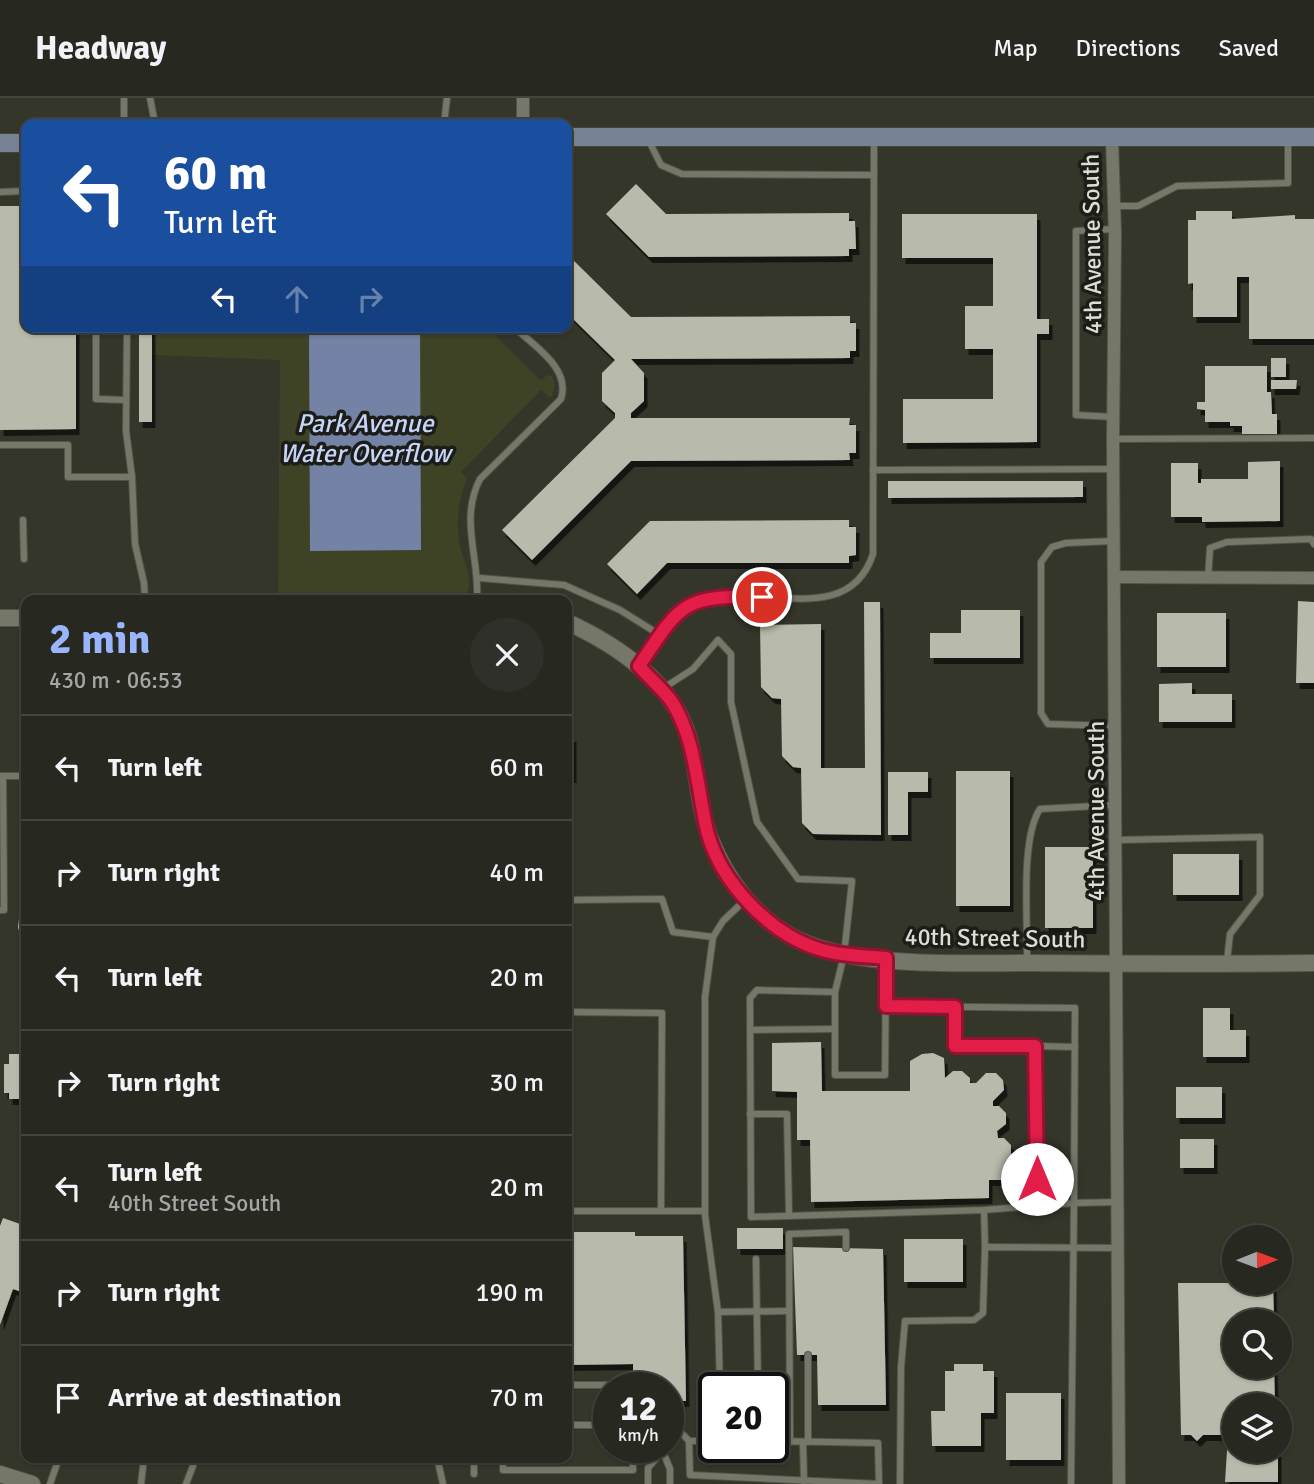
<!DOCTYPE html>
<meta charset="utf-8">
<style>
body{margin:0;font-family:Signika,sans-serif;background:#2f3029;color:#f1f3f6;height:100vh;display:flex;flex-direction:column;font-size:26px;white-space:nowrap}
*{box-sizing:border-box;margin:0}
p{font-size:23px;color:#a4a6a5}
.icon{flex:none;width:38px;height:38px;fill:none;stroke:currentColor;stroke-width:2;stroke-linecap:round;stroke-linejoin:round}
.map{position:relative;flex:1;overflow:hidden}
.sheet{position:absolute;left:21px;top:497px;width:551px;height:868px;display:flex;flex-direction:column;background:#272820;border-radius:14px;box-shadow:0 2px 5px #0004,0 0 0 2px #43443e}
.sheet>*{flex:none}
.banner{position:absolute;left:21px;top:21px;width:551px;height:214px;border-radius:14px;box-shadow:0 2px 5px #0004,0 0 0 2px #43443e;background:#1a4fa0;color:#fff;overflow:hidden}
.needle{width:46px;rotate:89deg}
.tools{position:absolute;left:1222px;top:1127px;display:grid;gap:14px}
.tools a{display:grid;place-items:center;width:70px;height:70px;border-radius:50%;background:#272820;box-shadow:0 2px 5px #0004,0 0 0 2px #43443e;font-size:35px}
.speed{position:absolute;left:593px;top:1274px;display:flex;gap:14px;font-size:35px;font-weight:700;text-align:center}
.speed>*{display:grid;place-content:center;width:91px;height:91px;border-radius:50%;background:#272820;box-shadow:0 2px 5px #0004,0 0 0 2px #43443e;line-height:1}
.speed small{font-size:18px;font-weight:400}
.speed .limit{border:4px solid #111;border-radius:10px;background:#fff;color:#111}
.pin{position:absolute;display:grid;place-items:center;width:60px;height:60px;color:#fff;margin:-30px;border:4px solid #fff;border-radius:50%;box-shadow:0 2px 7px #0007}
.me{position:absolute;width:77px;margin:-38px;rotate:0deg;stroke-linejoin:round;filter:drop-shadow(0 0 5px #0008)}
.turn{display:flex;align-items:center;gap:24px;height:147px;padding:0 28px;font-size:32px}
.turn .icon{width:91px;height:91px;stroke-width:2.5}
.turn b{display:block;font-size:49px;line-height:60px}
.lanes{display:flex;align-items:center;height:66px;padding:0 28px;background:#0003;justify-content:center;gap:35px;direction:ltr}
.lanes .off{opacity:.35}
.round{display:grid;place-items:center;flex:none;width:74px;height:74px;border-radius:37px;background:#2f3029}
.overview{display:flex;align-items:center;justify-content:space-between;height:119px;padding:0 28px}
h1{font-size:42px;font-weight:700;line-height:52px;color:#99b5fd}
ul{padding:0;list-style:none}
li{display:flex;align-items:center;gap:21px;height:105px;padding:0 28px;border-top:2px solid #43443e}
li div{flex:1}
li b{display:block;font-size:26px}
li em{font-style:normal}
header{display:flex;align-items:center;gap:42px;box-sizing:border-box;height:98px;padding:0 35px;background:#272820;border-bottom:2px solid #43443e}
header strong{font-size:33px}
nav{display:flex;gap:38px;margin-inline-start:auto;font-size:24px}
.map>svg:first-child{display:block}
.green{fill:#3e4325}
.water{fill:#7482a6}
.building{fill:#b8bbab;filter:url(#shadow)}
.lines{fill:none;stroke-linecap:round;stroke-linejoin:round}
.service-casing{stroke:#525449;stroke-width:8}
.minor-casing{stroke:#525449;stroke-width:14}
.tertiary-casing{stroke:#525449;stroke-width:18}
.secondary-casing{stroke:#525449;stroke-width:19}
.service{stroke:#757869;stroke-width:6}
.minor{stroke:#757869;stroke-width:12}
.tertiary{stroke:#757869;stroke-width:16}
.secondary{stroke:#788495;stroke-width:18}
.route-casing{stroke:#92132f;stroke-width:18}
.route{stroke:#e11d48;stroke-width:12}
.labels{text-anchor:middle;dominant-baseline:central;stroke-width:7;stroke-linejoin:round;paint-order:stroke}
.street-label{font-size:24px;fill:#dcded6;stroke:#1c1d17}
.water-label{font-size:26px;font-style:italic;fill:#c6d5f9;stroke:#1c1d17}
</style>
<header>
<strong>Headway</strong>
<nav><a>Map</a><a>Directions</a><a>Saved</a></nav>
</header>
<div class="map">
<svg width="1314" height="1386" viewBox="0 0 1314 1386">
<defs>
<filter id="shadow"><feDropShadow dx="3.5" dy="6" stdDeviation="0" flood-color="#0009"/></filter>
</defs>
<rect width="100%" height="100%" fill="#34362a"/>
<path class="green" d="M 153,229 L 487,229 L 541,283 L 547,277 L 552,278 L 555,287 L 552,298 L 549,299 L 541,292 L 461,374 L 467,380 C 459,400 455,425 460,447 C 464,466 474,477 467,497 L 278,498 L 280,262 L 153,257 Z"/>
<path class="water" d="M 309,229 L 420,229 L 421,452 L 310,453 Z"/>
<g class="building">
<path d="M 636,86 L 666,116 L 849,115 L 849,123 L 855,123 L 856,151 L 849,151 L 849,158 L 649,159 L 606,116 Z"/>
<path d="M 0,108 L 26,108 L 26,229 L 76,229 L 76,331 L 0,332 Z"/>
<path d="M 1196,113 L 1232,113 L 1232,121 L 1295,117 L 1295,121 L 1314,121 L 1314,241 L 1249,241 L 1249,179 L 1237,179 L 1237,219 L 1193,219 L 1193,185 L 1188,186 L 1188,122 L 1196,122 Z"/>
<path d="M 902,116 L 1037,116 L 1037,221 L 1049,221 L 1049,236 L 1037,236 L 1037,344 L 903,345 L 903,301 L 993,301 L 993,251 L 965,251 L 965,208 L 993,208 L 993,160 L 902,160 Z"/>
<path d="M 567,156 L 631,219 L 850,218 L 850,225 L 856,225 L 856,253 L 850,253 L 850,260 L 631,261 L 644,275 L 644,303 L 631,315 L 631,320 L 850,320 L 849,327 L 856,327 L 856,355 L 849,355 L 850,362 L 631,363 L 532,462 L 502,432 L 615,320 L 615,315 L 602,303 L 602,275 L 615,262 L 567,215 Z"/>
<rect x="139" y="231" width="13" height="93"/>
<rect x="1271" y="260" width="15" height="19"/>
<path d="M 1205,268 L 1267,268 L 1267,294 L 1271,294 L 1272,316 L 1277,316 L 1277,336 L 1242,336 L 1242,328 L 1230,328 L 1230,324 L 1205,324 L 1205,312 L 1197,311 L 1197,304 L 1205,304 Z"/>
<path d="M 1271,282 L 1297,282 L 1296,291 L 1271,291 Z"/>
<path d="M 1280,363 L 1280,423 L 1202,424 L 1202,419 L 1171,419 L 1171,365 L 1198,365 L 1198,385 L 1201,385 L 1201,381 L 1248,381 L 1248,364 Z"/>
<path d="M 888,383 L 1083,383 L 1083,399 L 888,400 Z"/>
<path d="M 849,422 L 849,429 L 856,429 L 856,457 L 849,458 L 849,465 L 667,465 L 637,496 L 607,466 L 650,423 Z"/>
<path d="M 1298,503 L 1314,504 L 1314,585 L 1296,585 Z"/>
<path d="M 864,504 L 880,504 L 881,737 L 813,736 L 802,725 L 801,670 L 793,669 L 782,658 L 781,601 L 772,600 L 761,589 L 760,527 L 821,526 L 821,670 L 865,670 Z"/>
<path d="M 961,512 L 1020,512 L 1020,560 L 930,560 L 930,535 L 961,535 Z"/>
<rect x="1157" y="515" width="69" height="54"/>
<path d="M 1192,585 L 1192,596 L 1232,596 L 1232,624 L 1159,624 L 1159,586 Z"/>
<rect x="567" y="638" width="6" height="41"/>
<rect x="956" y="673" width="54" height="135"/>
<path d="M 888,674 L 928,674 L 928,694 L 908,694 L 908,737 L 888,737 Z"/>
<path d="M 26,720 L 26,771 L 20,762 L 20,729 Z"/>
<rect x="1045" y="749" width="48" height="81"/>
<rect x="1173" y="756" width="66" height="41"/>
<path d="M 21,805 L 26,805 L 26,841 L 21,841 L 18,829 Z"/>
<path d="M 1203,910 L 1230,910 L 1230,932 L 1246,932 L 1246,959 L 1203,959 Z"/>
<path d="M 821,944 L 822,993 L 910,993 L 910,963 L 922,956 L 933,955 L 944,960 L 945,980 L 953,973 L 962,973 L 970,980 L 970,985 L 976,985 L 986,975 L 996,975 L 1003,982 L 1004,992 L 993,1003 L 993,1008 L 999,1008 L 1006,1015 L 1006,1026 L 997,1033 L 998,1040 L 1004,1040 L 1011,1047 L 1011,1075 L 1004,1082 L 989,1082 L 989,1100 L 811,1104 L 810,1042 L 797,1042 L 797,994 L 772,993 L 772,945 Z"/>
<path d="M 9,956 L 26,956 L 26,1019 L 21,1019 L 23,1001 L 9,1001 L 9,995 L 4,995 L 4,966 L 9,966 Z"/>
<rect x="1176" y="989" width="46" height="31"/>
<rect x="1180" y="1041" width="34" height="29"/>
<path d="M 3,1120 L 26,1128 L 26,1173 L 19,1193 L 13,1191 L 0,1227 L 0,1128 Z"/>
<rect x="737" y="1130" width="46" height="21"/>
<path d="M 567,1134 L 635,1134 L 635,1138 L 683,1138 L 686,1303 L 668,1303 L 668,1290 L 633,1290 L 633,1266 L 567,1267 Z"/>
<rect x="904" y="1141" width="59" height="43"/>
<path d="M 793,1149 L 883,1151 L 886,1307 L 818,1307 L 817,1257 L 797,1257 Z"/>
<path d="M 1178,1185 L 1273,1185 L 1274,1223 L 1234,1223 L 1234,1269 L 1274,1269 L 1275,1307 L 1234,1307 L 1234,1353 L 1278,1353 L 1278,1384 L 1225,1384 L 1228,1337 L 1203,1337 L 1197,1343 L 1191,1337 L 1181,1337 Z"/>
<path d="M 954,1266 L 983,1266 L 983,1273 L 994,1273 L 994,1315 L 981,1315 L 981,1348 L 932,1348 L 931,1313 L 945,1313 L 945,1273 L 954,1273 Z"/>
<rect x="1006" y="1295" width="55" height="67"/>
</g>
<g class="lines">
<g class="service-casing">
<g id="service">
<path d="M 124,0 L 124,26"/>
<path d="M 150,0 L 155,26"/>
<path d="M 444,26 L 447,0"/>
<path d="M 648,41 L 661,67 L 682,76 L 874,77"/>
<path d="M 0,94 L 26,93"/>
<path d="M 1114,108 L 1138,108 L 1177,88 L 1288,85 L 1288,42"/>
<path d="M 96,229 L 96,301 L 126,302"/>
<path d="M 127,229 L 126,333 L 132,379 L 135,446 L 144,485 L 145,502"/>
<path d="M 1114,319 L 1076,317 L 1076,133 L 1115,131"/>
<path d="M 1113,341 L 1313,340"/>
<path d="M 0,347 L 68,347 L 68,379 L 132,379"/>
<path d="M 873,372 L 1113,371"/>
<path d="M 23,422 L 24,461"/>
<path d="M 1113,443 L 1066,445 L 1052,449 L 1041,464 L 1041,615 L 1048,626 L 1115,628"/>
<path d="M 479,480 L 564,487 L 620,512 L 660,537"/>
<path d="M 1208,480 L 1210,450 L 1227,444 L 1311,441 L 1314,446"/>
<path d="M 477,502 C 480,460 459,422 480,381 L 561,301 C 571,270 534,248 514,229"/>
<path d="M 640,567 C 656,543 671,510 701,501 C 758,484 848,532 873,456 L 874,42"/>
<path d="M 662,591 L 693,571 L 718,542 L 731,556 L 731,604 L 757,724 L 798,781 L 852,783 L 844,857 L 835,894 L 757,892 L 750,900 L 751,1119 L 984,1112 L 1074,1105 L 1075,910 L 886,908"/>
<path d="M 0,678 L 3,678 L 4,812 L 0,812"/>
<path d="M 3,678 L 26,678"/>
<path d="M 1117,742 L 1260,739 L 1260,797 L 1230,836 L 1227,863"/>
<path d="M 567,802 L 662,801 L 673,834 L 713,839"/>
<path d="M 1027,863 C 1028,824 1020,741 1040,711 L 1115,707"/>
<path d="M 835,894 L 835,977 L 885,977 L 886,863"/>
<path d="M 955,909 L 955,948 L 1035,948"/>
<path d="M 567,914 L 662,915 L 661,1113"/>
<path d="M 750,932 L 835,931"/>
<path d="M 750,1016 L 787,1016 L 789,1117"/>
<path d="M 1037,1107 L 1035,948 L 1075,949"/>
<path d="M 984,1112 L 985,1149"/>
<path d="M 567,1113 L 705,1113"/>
<path d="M 756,1161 L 758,1290"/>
<path d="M 718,1214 L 789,1213"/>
<path d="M 808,1257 L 808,1344"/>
<path d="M 567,1287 L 617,1287 L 617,1290"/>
<path d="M 720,1290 L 718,1214 L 705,1117 L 705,899 L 713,839 L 723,823 L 744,803"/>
<path d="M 668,1326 L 673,1326 L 689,1343 L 714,1343"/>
<path d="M 567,1327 L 609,1327"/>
<path d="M 689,1343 L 690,1377 L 879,1386 L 878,1345 L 774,1343"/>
<path d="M 790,1344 L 789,1136 L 846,1134 L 846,1150"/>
<path d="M 803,1344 L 804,1384"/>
<path d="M 661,1349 L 670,1371 L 670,1386"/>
<path d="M 432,1360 L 438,1364 L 443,1386"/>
<path d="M 474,1360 L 474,1376"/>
<path d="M 503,1360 L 503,1372 L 633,1372 L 633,1349"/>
<path d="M 50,1386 L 59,1360"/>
<path d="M 141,1386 L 144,1360"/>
<path d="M 186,1386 L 196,1360"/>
<path d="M 648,1386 L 648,1370 L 661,1355"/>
<path d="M 900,1386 L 901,1269 L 905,1223 L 974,1222 L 983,1215 L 985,1149 L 1118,1150"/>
<path d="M 1071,1386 L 1074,1105 L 1118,1104"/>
</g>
</g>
<g class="minor-casing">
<g id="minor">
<path d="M 523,0 L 523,26"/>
<path d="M 1112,41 L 1115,136 L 1113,341 L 1119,1386"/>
<path d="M 1115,479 L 1314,480"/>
</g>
</g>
<g class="tertiary-casing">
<g id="tertiary">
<path d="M 0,520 L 26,520"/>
<path d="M 567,524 C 617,547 674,585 689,641 C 698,673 698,709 710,740 C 726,781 756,822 798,842 C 858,870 961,865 1028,865 C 1123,866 1219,866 1314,865"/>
<path d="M 0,1376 L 32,1386"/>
</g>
</g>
<g class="secondary-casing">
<g id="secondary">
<path d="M 567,39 L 1314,39"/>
<path d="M 0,45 L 26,45"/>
</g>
</g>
<use href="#service" class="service"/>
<use href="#minor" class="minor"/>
<use href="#tertiary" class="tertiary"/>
<use href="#secondary" class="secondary"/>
</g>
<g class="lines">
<g class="route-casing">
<path id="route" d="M 762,499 C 683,497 681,505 639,568 C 649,580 663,591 672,604 C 696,642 697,690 707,733 C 721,785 770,837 822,852 C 843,858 865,858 886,860 L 886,908 L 955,909 L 955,948 L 1035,948 L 1037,1081"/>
</g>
<use href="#route" class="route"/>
</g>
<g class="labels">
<g class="street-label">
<text transform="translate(1092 146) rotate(-91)">4th Avenue South</text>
<text transform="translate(1096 713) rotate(-90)">4th Avenue South</text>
<text transform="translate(995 840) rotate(1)">40th Street South</text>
</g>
<g class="water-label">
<text x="365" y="326">Park Avenue<tspan x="365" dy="30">Water Overflow</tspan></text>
</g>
</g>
</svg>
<div class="tools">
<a><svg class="needle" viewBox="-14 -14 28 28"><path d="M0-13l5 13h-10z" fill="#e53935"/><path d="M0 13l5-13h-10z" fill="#a4a6a5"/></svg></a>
<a><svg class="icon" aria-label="search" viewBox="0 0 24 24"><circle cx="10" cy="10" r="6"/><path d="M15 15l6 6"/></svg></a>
<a><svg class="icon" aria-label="layers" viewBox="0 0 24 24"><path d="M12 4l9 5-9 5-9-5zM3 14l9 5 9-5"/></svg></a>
</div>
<div class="speed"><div>12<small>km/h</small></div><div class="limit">20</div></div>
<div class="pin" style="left:762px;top:499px;background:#d93025"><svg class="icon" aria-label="arrive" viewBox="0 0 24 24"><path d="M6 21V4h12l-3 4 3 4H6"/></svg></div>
<svg class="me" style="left:1037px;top:1081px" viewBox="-20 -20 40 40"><circle r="19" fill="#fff"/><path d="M0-13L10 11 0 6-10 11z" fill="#e11d48"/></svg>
<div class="banner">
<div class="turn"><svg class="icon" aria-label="left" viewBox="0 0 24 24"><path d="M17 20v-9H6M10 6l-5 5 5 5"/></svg><div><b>60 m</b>Turn left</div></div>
<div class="lanes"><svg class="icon" aria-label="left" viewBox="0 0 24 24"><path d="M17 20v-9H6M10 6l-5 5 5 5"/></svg><svg class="icon off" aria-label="ahead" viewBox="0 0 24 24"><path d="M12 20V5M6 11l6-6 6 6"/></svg><svg class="icon off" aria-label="right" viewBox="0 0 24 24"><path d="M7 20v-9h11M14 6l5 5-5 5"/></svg></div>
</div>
<section class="sheet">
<div class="overview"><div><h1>2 min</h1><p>430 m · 06:53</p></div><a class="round"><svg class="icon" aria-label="close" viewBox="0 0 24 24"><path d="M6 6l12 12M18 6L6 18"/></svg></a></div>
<ul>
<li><svg class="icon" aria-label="left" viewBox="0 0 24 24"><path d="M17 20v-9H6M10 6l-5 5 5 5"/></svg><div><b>Turn left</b></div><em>60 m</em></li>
<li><svg class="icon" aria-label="right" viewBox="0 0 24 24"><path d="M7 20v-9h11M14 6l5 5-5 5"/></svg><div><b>Turn right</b></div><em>40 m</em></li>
<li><svg class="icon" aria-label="left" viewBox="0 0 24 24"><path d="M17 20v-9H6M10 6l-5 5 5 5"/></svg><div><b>Turn left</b></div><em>20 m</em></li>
<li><svg class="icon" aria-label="right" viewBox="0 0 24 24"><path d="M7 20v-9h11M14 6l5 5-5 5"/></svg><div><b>Turn right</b></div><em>30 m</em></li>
<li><svg class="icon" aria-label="left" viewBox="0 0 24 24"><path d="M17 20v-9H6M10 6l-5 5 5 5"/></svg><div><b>Turn left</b><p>40th Street South</p></div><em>20 m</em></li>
<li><svg class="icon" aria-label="right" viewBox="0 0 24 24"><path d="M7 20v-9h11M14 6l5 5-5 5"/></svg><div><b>Turn right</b></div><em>190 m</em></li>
<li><svg class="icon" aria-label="arrive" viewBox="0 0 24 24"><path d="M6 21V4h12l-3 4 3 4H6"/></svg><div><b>Arrive at destination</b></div><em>70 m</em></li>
</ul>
</section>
</div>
